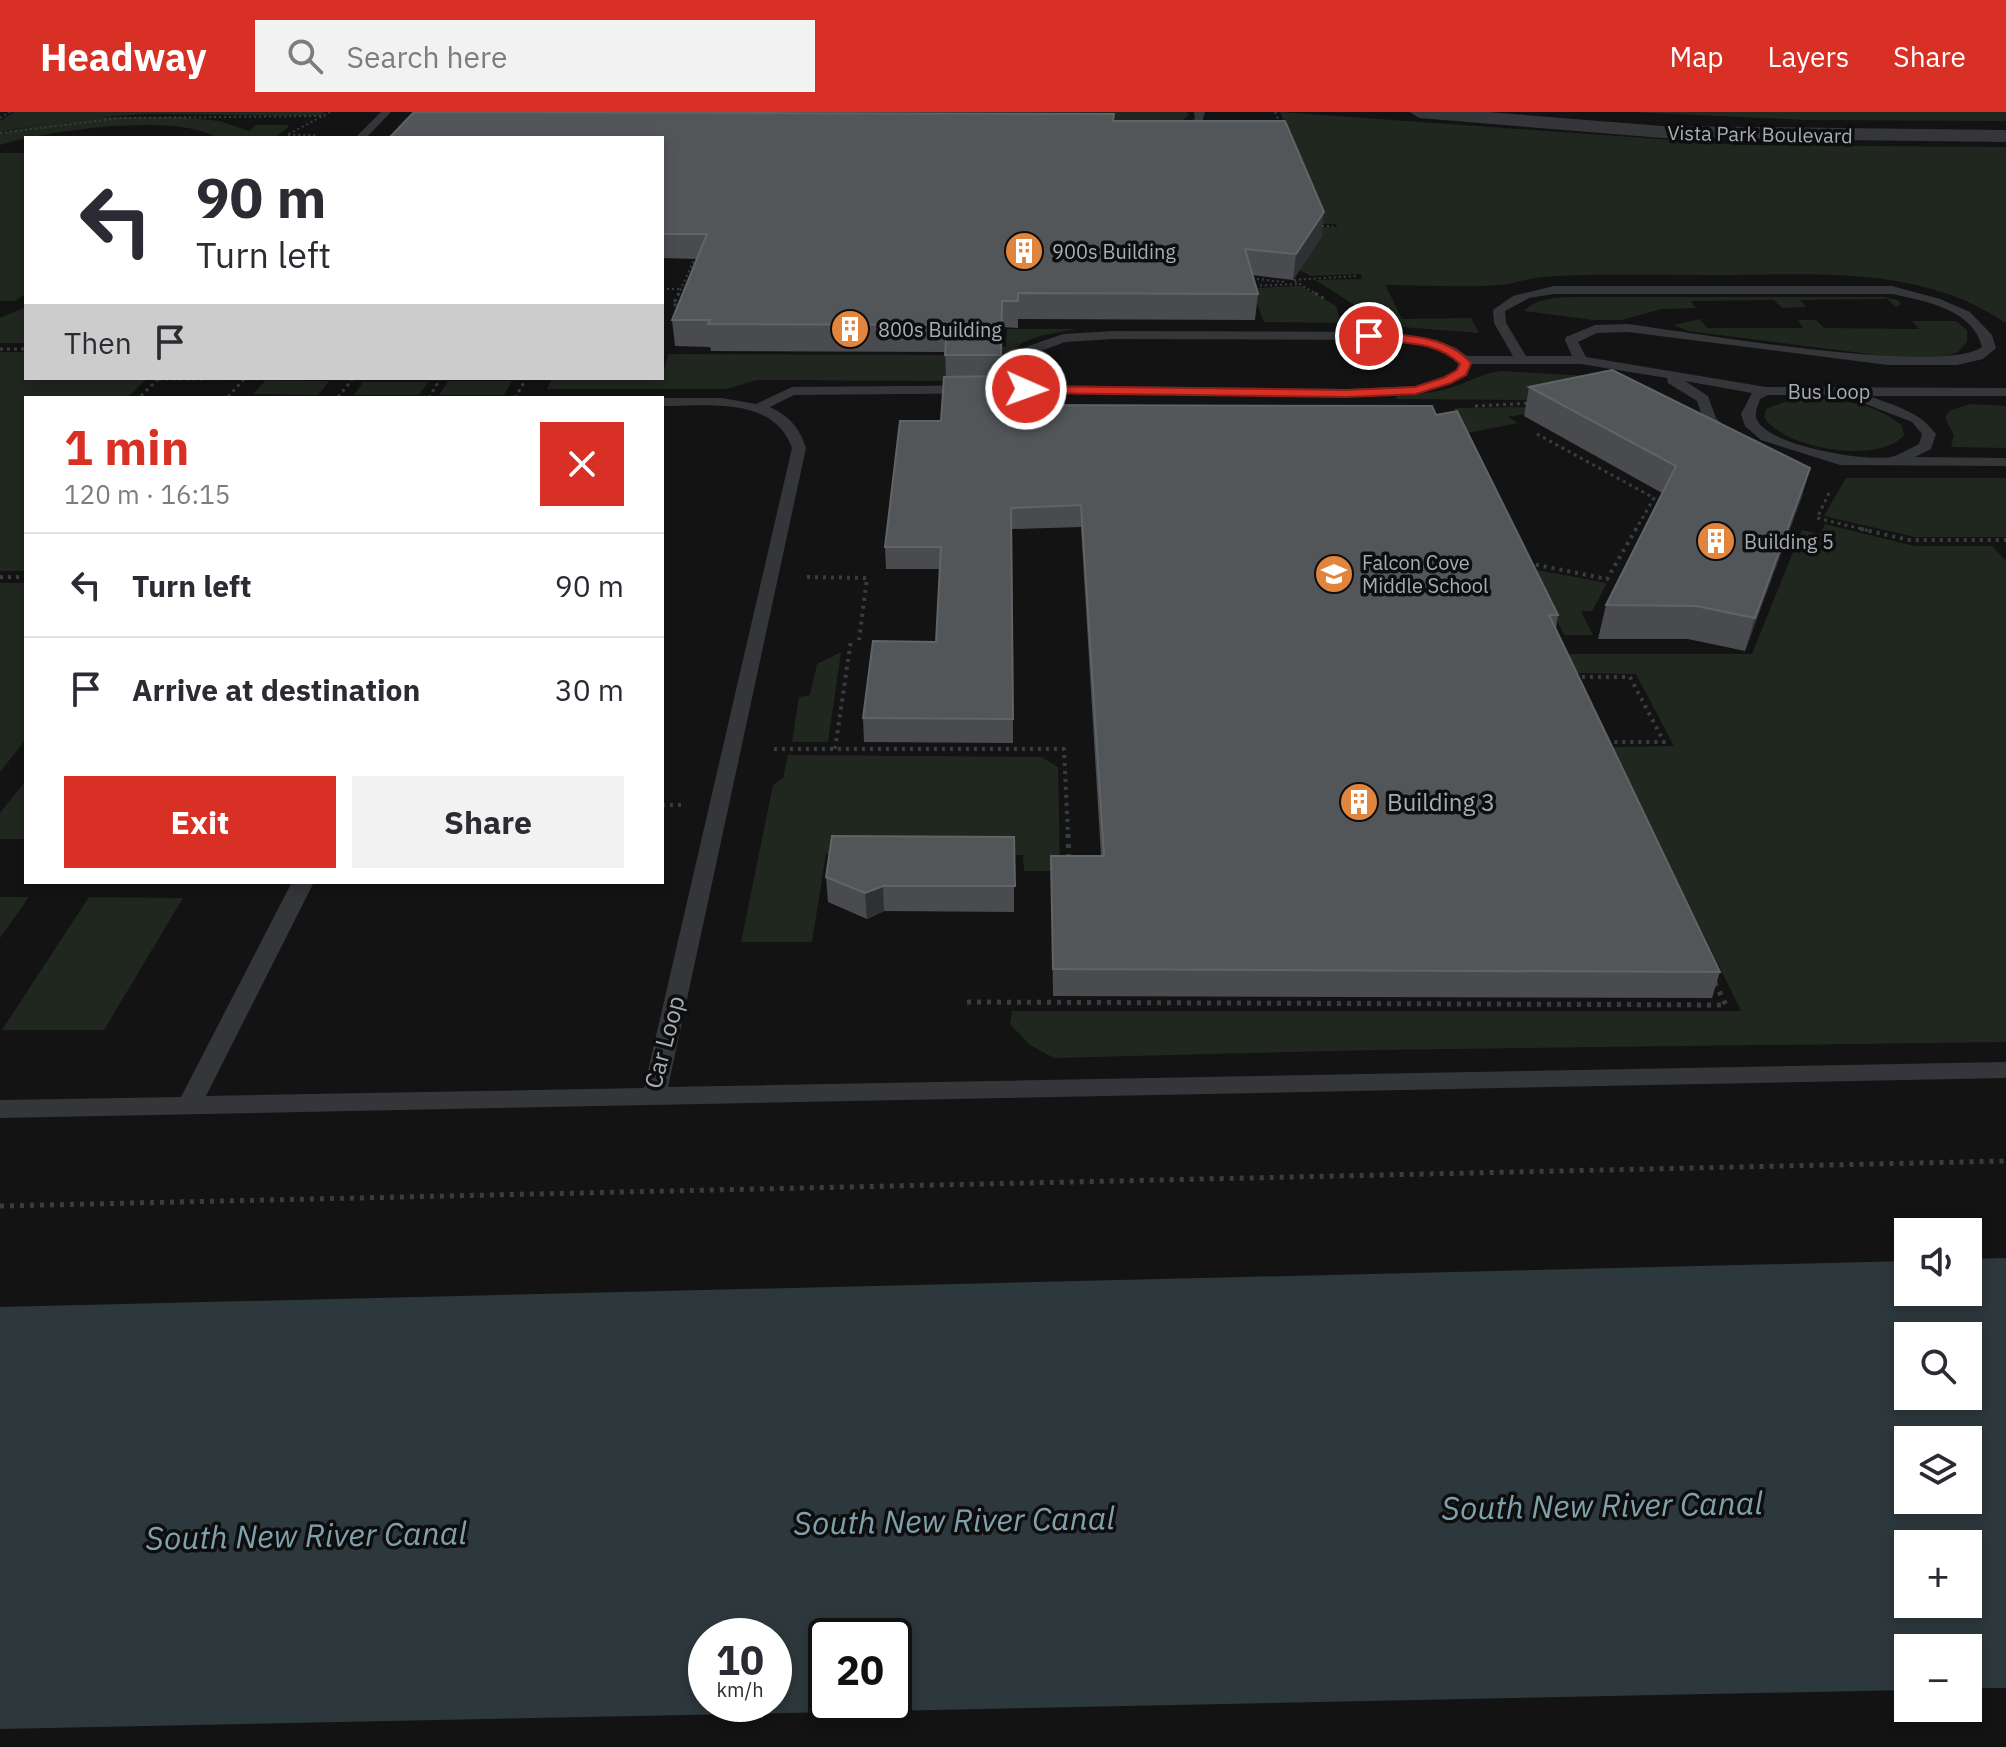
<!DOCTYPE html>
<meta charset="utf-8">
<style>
body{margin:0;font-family:"IBM Plex Sans",sans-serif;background:#f2f2f3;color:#2b2b33;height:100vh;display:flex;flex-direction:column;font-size:30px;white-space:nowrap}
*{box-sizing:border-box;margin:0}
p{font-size:26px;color:#7c7c81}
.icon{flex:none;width:44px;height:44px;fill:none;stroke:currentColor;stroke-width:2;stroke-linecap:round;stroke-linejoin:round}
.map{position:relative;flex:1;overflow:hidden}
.details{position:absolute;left:24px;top:284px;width:640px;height:488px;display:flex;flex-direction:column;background:#fff;border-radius:0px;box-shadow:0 4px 12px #0003}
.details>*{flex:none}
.hud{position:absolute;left:24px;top:24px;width:640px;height:244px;border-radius:0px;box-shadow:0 4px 12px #0003;background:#fff;color:#2b2b33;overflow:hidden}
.controls{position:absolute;left:1894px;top:1106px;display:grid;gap:16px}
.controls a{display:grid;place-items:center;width:88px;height:88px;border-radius:0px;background:#fff;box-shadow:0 4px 12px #0003;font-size:40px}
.speed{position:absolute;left:688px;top:1506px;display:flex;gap:16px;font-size:40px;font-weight:700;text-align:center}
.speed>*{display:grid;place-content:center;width:104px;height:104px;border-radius:50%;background:#fff;box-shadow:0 4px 12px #0003;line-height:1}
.speed small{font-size:20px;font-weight:400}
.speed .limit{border:4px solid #111;border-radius:12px;background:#fff;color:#111}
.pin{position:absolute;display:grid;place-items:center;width:68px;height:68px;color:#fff;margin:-34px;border:4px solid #fff;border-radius:50%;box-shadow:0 2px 8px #0007}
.me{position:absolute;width:88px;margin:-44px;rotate:92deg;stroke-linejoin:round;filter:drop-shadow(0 0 6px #0008)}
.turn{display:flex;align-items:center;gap:28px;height:168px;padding:0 40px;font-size:36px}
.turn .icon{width:104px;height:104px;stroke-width:2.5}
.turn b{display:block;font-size:56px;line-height:68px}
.then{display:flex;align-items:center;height:76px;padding:0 40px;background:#0003;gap:16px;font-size:30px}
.round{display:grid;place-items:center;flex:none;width:84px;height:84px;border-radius:0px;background:#f2f2f3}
.headline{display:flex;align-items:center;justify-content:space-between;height:136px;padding:0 40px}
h1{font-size:48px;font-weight:700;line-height:60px;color:#d93025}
.primary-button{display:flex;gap:16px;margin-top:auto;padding:16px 40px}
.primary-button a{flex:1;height:92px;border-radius:0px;background:#d93025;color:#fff;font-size:32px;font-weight:700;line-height:92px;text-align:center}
.primary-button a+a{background:#f2f2f3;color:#2b2b33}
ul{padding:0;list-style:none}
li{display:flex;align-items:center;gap:24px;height:104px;padding:0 40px;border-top:2px solid #e1e1e2}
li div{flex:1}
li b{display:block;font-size:30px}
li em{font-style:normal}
header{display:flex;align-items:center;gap:48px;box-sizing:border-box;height:112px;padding:0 40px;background:#d93025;color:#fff}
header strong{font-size:38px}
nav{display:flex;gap:44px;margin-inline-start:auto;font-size:28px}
.search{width:560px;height:72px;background:#f2f2f3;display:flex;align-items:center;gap:20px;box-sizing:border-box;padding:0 28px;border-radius:0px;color:#7c7c81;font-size:30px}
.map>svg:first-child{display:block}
.green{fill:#20271f}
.water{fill:#2d383c;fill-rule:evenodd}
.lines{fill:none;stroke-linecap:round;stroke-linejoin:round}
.path-far3{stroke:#3a3d40;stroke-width:2;stroke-dasharray:2 3;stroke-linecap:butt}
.path-far2{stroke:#3a3d40;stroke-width:3;stroke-dasharray:3 4;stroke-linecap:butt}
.path-far1{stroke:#3a3d40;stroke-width:4;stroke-dasharray:3 5;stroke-linecap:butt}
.path{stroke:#3a3d40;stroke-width:5;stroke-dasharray:4 6;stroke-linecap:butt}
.lane{fill:#343639;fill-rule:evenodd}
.street{fill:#343639;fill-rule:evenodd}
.wall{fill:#494b4f}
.shaded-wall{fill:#2f3033}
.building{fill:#535659;stroke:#606467;stroke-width:2}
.route{fill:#d93025;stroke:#8d1f18;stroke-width:2}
.labels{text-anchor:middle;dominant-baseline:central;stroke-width:7;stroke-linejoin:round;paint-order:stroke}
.far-street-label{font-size:20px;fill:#a6adb3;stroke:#0e0e0f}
.far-poi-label{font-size:20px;fill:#a6adb3;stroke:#0e0e0f;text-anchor:start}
.poi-label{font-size:24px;fill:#a6adb3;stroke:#0e0e0f;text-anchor:start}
.street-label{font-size:24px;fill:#a6adb3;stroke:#0e0e0f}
.near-water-label{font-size:32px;font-style:italic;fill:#7fa1ac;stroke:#0e0e0f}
</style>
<header>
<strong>Headway</strong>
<div class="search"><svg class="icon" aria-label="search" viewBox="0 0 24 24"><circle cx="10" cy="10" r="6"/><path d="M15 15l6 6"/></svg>Search here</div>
<nav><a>Map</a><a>Layers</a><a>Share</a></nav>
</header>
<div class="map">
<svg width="2006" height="1635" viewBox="0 0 2006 1635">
<rect width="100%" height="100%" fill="#131314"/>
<g class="green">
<path d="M 14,0 L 324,0 L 320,4 L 146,2 L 99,5 L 182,5 L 219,9 L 249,19 L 256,13 L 290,13 L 275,26 L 217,26 C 177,0 46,19 0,33 L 0,21 L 48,11 L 0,20 L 0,9 Z"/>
<path d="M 833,0 L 1186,0 L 1189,3 L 1180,11 L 855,7 L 831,3 Z"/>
<path d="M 1280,0 L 1744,33 L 2006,35 L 2006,211 C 1919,152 1812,163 1712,163 C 1655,163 1598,161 1542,165 C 1528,166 1514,172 1500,173 C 1462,176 1423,173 1385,173 L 1402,207 L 1471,206 L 1479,221 L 1363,212 L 1356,194 L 1315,168 L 1362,167 L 1361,162 L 1311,164 L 1299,158 L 1313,137 L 1290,116 L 1337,115 L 1336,112 L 1294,112 L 1321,94 Z"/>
<path d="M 1632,0 L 2006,0 L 2006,9 L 1807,8 Z"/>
<path d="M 0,41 L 26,41 L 26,181 L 16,189 L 0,189 Z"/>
<path d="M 1301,174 L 1336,194 L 1341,211 L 1264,210 L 1256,189 L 1028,185 Z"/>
<path d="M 1572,185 L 1883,185 L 1898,188 L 1901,192 L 1896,195 L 1887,187 L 1800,188 L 1806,195 L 1782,196 L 1774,188 L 1691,189 L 1696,196 L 1661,197 L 1622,208 L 1593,208 L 1524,199 C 1536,186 1555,186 1572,185 Z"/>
<path d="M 26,195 L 26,231 L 0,231 L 0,206 Z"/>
<path d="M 1700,207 L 1707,216 L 1803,216 L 1798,208 L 1816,208 L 1824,216 L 1919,217 L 1912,209 L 1956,209 L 1967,218 L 1967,230 L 1958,240 L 1940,246 L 1893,245 L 1688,219 L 1674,213 Z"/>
<path d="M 1007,217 L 1076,217 L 1040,224 L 1022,231 L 993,259 L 953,269 L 756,268 L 727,277 L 547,277 L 552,267 L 658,268 L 662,266 L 668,242 L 953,243 L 954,235 L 1006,235 Z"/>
<path d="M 0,240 L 26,240 L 26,266 L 147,266 L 127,286 L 26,286 L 26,459 L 0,459 Z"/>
<path d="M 1502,259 L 1623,266 L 1529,288 L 1397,287 L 1396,284 C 1415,282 1435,281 1453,275 C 1471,269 1483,261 1502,259 Z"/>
<path d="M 265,269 L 329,269 L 318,283 L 253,282 Z"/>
<path d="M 448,269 L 512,269 L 504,283 L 439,283 Z"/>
<path d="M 363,270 L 428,270 L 419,283 L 354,283 Z"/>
<path d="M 1812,286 C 1844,288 1877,292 1902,314 L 1904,323 C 1880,353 1783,337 1764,305 L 1766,297 L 1792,287 Z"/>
<path d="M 1970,292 L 2006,294 L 2006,336 L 1951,335 L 1954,323 L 1945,306 L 1949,299 Z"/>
<path d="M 1532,295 L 1538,299 L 1508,305 L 1518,311 L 1468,321 L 1454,296 Z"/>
<path d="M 1846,366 L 2006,366 L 2006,425 L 1915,425 L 1824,404 Z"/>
<path d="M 1825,412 L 1914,434 L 1992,434 L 2006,449 L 2006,930 L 1375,938 L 1054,946 L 1030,933 L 1010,912 L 1012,899 L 1741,899 L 1612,635 L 1674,634 L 1636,562 L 1576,561 L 1567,542 L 1752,542 L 1802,418 L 1820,422 Z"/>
<path d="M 1531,457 L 1607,471 L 1592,499 L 1581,499 L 1593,523 L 1564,523 Z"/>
<path d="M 0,471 L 26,471 L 26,627 L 0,660 Z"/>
<path d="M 841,540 L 828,630 L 792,630 L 799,585 L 810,583 L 817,552 Z"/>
<path d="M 788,643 L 1041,645 L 1058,655 L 1060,759 L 1024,759 L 1023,743 L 826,742 L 812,830 L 741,830 L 773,673 L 783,666 Z"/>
<path d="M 26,668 L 26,727 L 0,727 L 0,701 Z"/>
<path d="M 0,785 L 29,785 L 0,826 Z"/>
<path d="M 89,785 L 183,786 L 104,918 L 2,918 Z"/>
</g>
<path class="water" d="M 2006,1146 L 2006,1576 L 1968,1576 L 1968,1536 L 1908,1536 L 1908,1578 L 0,1617 L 0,1195 L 1908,1149 L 1908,1180 L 1968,1180 L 1968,1147 ZM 1968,1224 L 1968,1284 L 1908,1284 L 1908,1224 ZM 1908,1328 L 1968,1328 L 1968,1388 L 1908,1388 ZM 1908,1432 L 1968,1432 L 1968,1492 L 1908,1492 ZM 706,1524 L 774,1524 L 774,1592 L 706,1592 ZM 894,1524 L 894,1592 L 826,1592 L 826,1524 Z"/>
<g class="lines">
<g class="path-far3">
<path d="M 1275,0 L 1281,14"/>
<path d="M 0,6 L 10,0"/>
<path d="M 0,21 L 121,6 L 325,4"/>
<path d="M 313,26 L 316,23 L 287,23 L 330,0"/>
<path d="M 1317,114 L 1333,114"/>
<path d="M 1247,166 L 1284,170"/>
<path d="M 1250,174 L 1301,172"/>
<path d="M 662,177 L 680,177"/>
<path d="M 678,183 L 696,144"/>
<path d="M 1318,183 L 1293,168 L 1356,164"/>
</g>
<g class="path-far2">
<path d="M 679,181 L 673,193 L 681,193"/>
<path d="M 1315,181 L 1327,188"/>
<path d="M 0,237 L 26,237"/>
<path d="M 158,267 L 543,266"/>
<path d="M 158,267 L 139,286 L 357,286"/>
<path d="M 228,285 L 244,267"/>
<path d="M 338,285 L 352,268"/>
<path d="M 429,286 L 440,267"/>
<path d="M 515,286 L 526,267"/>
<path d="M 1475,294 L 1532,291"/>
<path d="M 1537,322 L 1654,386 L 1635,419"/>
<path d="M 1829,381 L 1817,406 L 1870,419"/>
</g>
<g class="path-far1">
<path d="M 1861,417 L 1909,428 L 2006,428"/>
<path d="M 1528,451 L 1607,467 L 1636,417"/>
<path d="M 0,465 L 26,465"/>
<path d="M 807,465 L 867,466 L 859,528"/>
<path d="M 1574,565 L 1630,565 L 1664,630 L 1604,630"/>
<path d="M 774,637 L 1064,637 L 1068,724"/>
<path d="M 835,637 L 851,528"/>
<path d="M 662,693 L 681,693"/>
</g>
<g class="path">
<path d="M 1068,722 L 1069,750"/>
<path d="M 967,890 L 1726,893 L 1713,867"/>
<path d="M 0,1094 L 2006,1049"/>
</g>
<g class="lane">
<path d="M 381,0 L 391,0 L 366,26 L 355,26 Z"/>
<path d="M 1194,0 L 1205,0 L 1202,11 L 1172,20 L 1167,17 L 1195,7 Z"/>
<path d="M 1554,174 L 1892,174 L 1940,187 L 1970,200 L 1992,223 L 1996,236 L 1983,247 L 1957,253 L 1888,253 L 1628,220 L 1597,221 L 1578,230 L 1586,245 L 1766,275 L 2006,276 L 2006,284 L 1869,284 C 1895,294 1919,299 1936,322 L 1931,337 L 1915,345 L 2006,346 L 2006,354 L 1840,353 L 1761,328 L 1745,314 L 1741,302 L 1752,281 L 1685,269 L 1708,284 L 1716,306 L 1736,327 L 1729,331 L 1704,310 L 1697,289 L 1668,271 L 1667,266 L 1581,252 L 1472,252 L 1467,263 L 1416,282 L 1347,285 L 1026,281 L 794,283 L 770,295 C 790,305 799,315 806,336 L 668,975 L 2006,950 L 2006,966 L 0,1006 L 0,988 L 181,985 L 292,770 L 314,770 L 206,984 L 644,976 L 792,336 C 774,284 707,294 662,294 L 661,286 L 722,286 L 756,292 L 792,275 L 1019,273 L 1016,249 L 1023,236 L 1063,222 L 1114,219 L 1392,220 L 1437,228 L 1456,236 L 1467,244 L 1513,244 L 1494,211 L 1493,198 L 1513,184 ZM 1554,182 L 1892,182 C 1925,189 1973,197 1982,235 C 1942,264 1689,220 1628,212 L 1595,213 L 1566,225 L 1565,228 L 1572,244 L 1526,244 L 1506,211 L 1505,199 L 1529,186 ZM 1114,227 L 1392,228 L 1438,237 L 1459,251 L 1456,258 L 1442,265 L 1415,274 L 1347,277 L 1032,273 L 1030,249 L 1033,242 L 1065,230 ZM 1768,283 L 1858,283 L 1858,289 L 1912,310 L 1922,322 L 1919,332 C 1911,336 1899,343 1891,345 C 1866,350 1762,333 1756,305 C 1755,300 1758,293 1760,287 Z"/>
</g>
<path class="street" d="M 1410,0 L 1488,0 L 1662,14 L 2006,18 L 2006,30 L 1662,26 L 1419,6 Z"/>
</g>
<g class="wall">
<path d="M 1114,9 L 1322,124 L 1293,168 L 1252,163 L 1258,182 L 1255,208 L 1018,207 L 1018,216 L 1002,215 L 1000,293 L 1436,303 L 1558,503 L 1556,517 L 1720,860 L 1712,886 L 1053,884 L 1051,744 L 1101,744 L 1081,415 L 1012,417 L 1013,631 L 864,630 L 863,606 L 936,530 L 940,457 L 886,457 L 885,435 L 941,309 L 946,265 L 945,240 L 711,239 L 710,235 L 675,234 L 672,208 L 697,147 L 662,146 L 662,26 Z"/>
<path d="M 1529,275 L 1810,356 L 1801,387 L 1745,539 L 1688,527 L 1598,527 L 1606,493 L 1662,381 L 1524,304 Z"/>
<path d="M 1014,725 L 1014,800 L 884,799 L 867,807 L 828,790 L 826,765 Z"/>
</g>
<g class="shaded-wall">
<path d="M 1324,100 L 1322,124 L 1293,168 L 1296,142 Z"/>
<path d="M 1810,356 L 1801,387 L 1745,539 L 1755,506 Z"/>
<path d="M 883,774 L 884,799 L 867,807 L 865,781 Z"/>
</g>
<g class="building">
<path d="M 414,0 L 1114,2 L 1113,9 L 1285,9 L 1324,100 L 1296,142 L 1245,137 L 1258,182 L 1018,181 L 1018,189 L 1002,189 L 1001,243 L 945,243 L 947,213 L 708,212 L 710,208 L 672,208 L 707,122 L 662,122 L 662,26 L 389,26 Z"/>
<path d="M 1612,258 L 1810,356 L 1755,506 L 1696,494 L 1606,493 L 1676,354 L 1529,275 Z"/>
<path d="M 1000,264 L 999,293 L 1432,294 L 1436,303 L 1457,299 L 1558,503 L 1549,503 L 1720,860 L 1053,857 L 1051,744 L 1104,744 L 1081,393 L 1011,396 L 1013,607 L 863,606 L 873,529 L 936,530 L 941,435 L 885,435 L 900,309 L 941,309 L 944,265 Z"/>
<path d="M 832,724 L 1014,725 L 1015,774 L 883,774 L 865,781 L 826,765 Z"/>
</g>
<path class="route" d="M 1369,220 C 1404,223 1446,223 1471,251 L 1466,263 L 1451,271 L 1416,282 L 1347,285 L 1026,281 L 1021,277 L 1026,274 L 1347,278 L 1415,275 L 1443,266 L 1457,258 L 1460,252 C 1434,227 1398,232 1365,226 L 1363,224 Z"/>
<defs>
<g id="building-disc" transform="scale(2)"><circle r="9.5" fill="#e1843e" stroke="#0e0e0f"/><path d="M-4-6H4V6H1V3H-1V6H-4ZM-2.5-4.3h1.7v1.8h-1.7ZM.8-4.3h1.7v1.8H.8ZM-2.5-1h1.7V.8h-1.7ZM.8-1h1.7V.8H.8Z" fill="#fff"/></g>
<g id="school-disc" transform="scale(2)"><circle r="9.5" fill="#e1843e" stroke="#0e0e0f"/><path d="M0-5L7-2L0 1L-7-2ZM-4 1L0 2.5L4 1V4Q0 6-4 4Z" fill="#fff"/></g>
</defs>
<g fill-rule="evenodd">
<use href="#building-disc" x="1024" y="139"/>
<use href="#building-disc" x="850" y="217"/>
<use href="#building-disc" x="1716" y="429"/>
<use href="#school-disc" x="1334" y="462"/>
<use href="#building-disc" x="1359" y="690"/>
</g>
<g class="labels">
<g class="far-street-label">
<text transform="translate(1760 22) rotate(1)">Vista Park Boulevard</text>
<text x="1829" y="279">Bus Loop</text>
</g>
<g class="far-poi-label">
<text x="1052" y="139">900s Building</text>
<text x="878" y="217">800s Building</text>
<text x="1744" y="429">Building 5</text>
<text x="1362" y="450">Falcon Cove<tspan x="1362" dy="23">Middle School</tspan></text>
</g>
<g class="poi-label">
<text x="1387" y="690">Building 3</text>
</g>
<g class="street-label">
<text transform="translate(664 930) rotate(-75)">Car Loop</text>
</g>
<g class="near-water-label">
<text transform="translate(1602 1393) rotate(-1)">South New River Canal</text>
<text transform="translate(954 1408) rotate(-1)">South New River Canal</text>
<text transform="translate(306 1423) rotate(-1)">South New River Canal</text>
</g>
</g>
</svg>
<div class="controls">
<a><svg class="icon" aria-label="sound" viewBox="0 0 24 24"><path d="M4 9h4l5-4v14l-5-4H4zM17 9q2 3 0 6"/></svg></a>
<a><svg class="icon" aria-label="search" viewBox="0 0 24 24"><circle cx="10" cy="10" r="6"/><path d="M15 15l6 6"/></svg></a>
<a><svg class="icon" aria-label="layers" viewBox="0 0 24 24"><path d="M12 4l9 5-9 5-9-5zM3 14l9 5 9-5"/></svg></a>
<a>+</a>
<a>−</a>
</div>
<div class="speed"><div>10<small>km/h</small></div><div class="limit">20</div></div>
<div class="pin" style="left:1369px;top:224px;background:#d93025"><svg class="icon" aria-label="arrive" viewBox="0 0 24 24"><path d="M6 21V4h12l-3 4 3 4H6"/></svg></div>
<svg class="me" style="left:1026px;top:277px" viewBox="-20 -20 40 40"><circle r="17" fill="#d93025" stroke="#fff" stroke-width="3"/><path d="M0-11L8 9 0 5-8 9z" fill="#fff"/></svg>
<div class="hud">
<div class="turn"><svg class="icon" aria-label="left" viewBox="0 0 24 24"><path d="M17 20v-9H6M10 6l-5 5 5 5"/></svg><div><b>90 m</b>Turn left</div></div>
<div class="then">Then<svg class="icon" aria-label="arrive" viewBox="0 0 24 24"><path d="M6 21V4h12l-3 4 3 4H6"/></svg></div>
</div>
<section class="details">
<div class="headline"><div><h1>1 min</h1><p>120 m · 16:15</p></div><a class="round" style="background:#d93025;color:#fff"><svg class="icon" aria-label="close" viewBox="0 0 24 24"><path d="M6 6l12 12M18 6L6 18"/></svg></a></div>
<ul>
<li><svg class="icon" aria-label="left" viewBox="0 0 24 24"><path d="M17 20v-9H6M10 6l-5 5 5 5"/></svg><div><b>Turn left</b></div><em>90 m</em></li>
<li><svg class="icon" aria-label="arrive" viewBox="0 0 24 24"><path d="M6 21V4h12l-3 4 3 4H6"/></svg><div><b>Arrive at destination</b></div><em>30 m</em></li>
</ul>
<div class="primary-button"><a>Exit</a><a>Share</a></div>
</section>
</div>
